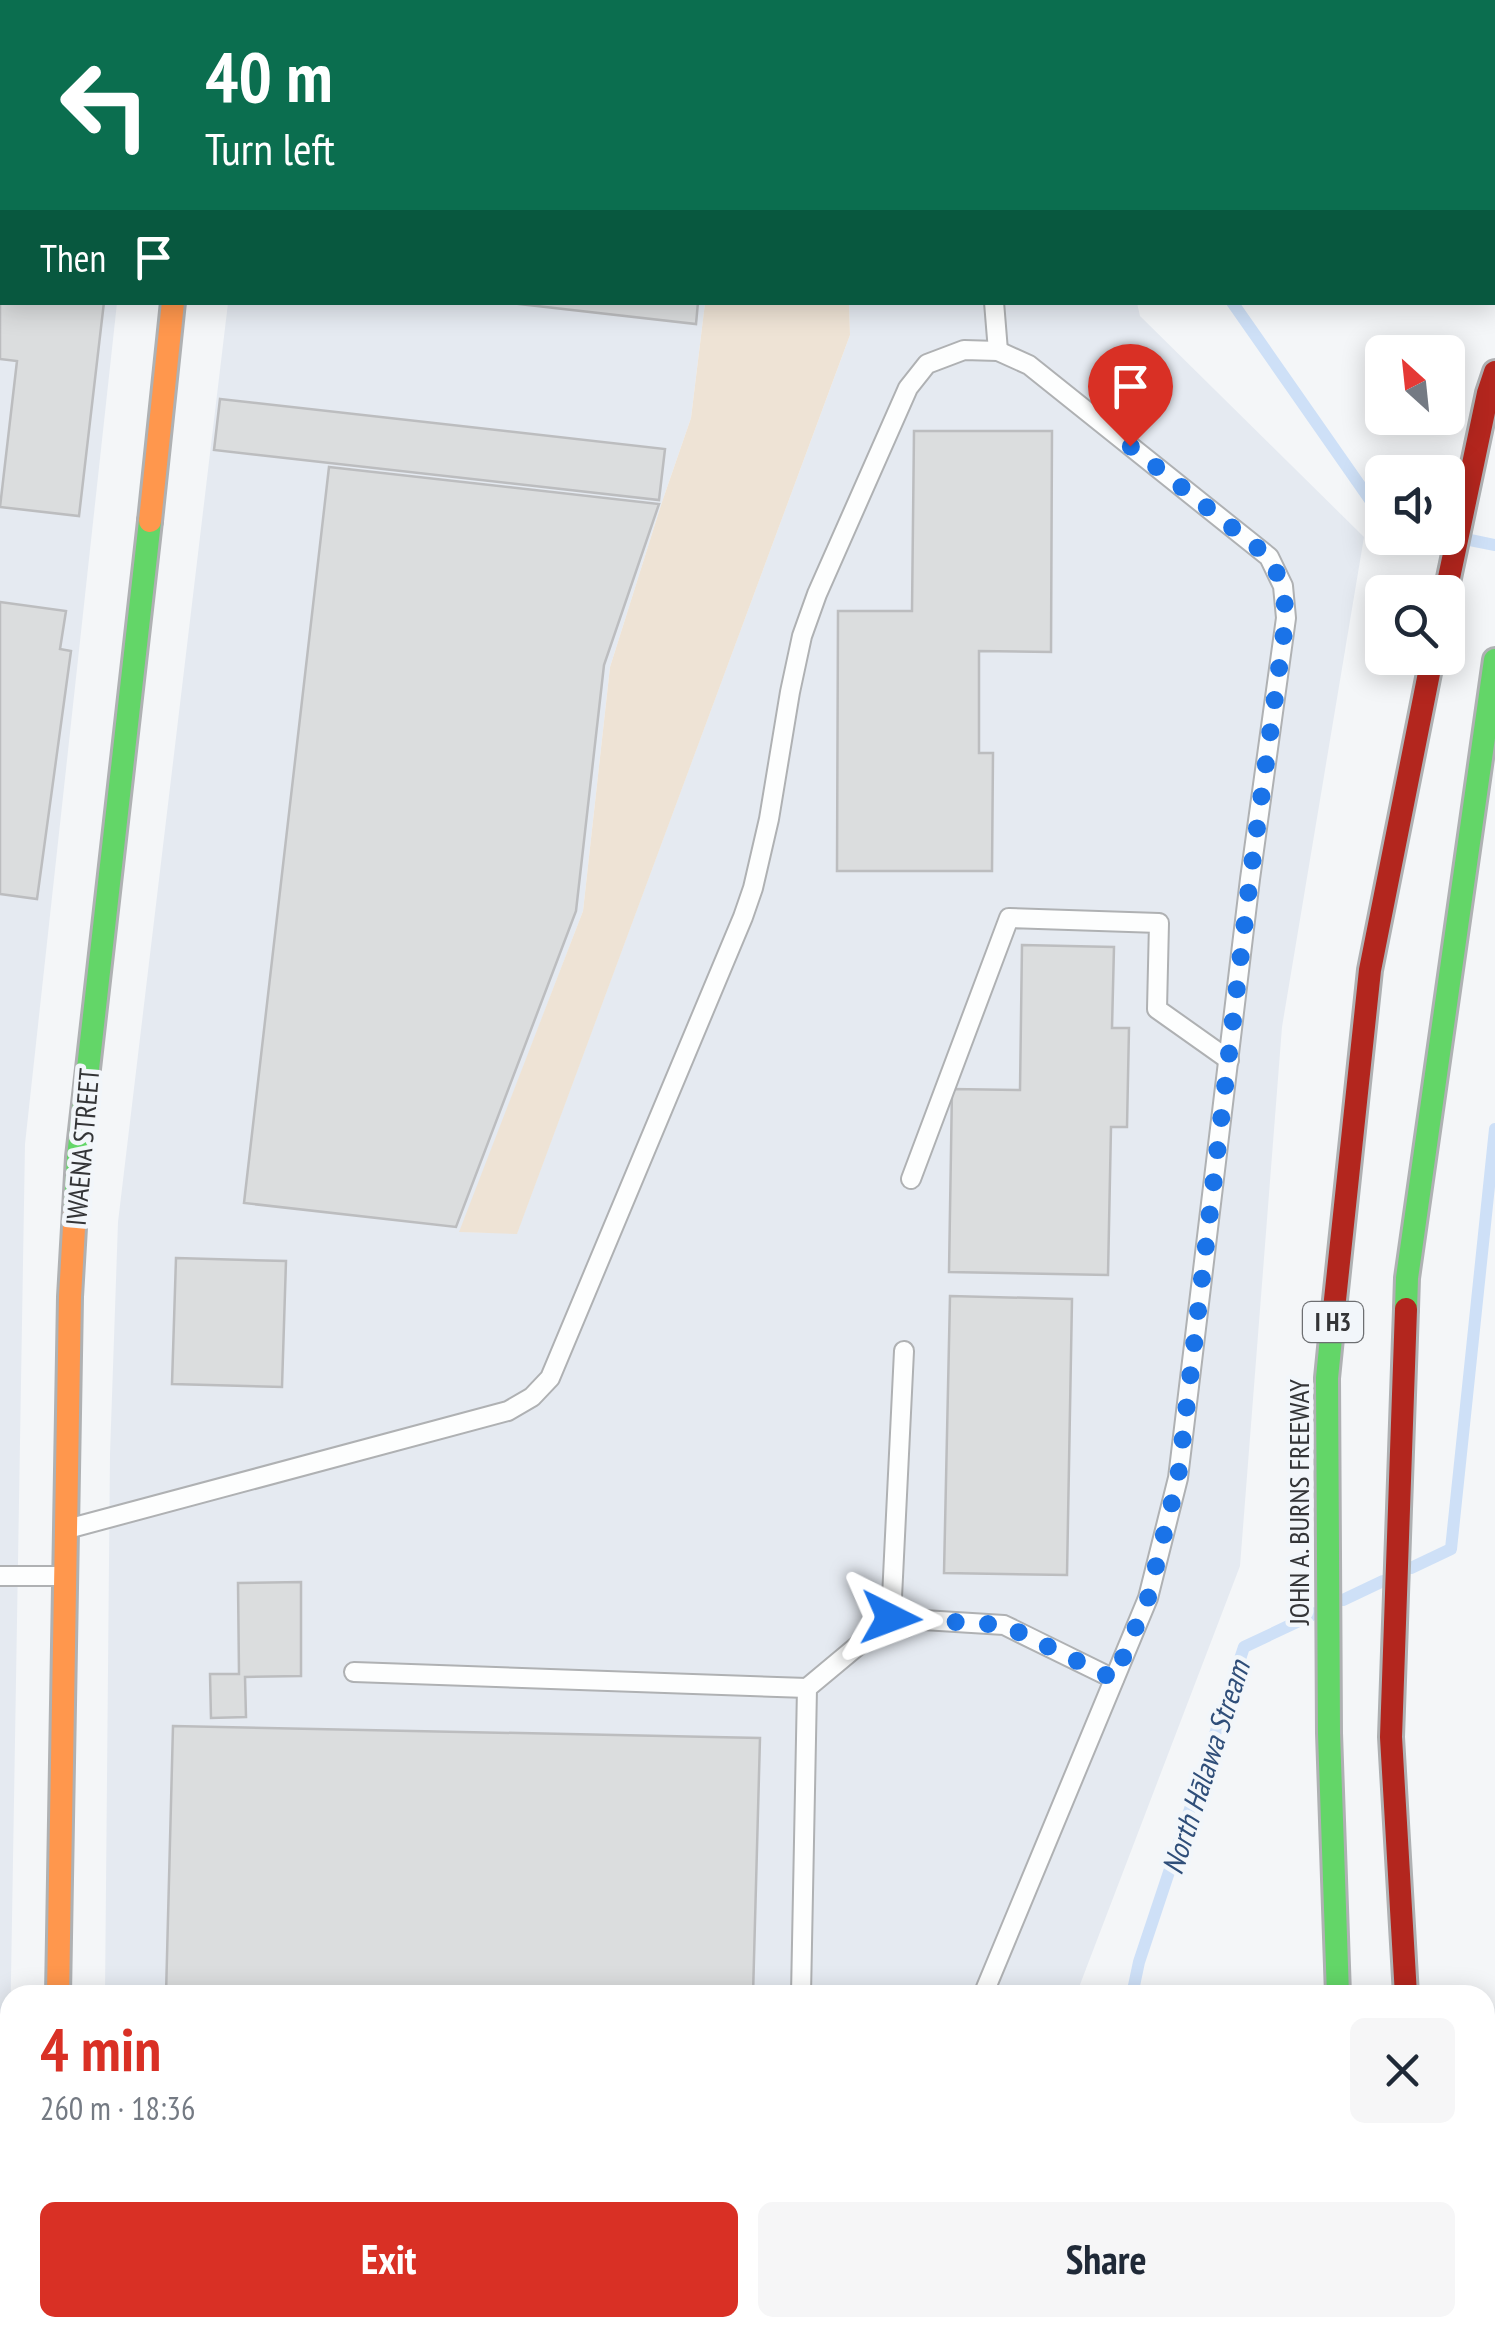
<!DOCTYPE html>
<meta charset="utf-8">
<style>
body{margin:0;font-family:"PT Sans Narrow",sans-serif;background:#f6f6f7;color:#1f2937;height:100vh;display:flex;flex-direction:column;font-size:38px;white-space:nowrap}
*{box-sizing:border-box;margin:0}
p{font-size:32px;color:#747a83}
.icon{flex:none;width:55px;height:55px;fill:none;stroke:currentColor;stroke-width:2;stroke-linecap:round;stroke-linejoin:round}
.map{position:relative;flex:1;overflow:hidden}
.details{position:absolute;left:0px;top:1985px;width:1495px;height:352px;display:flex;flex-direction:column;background:#fff;border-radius:30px 30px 0 0;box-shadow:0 5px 25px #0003}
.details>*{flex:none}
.banner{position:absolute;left:0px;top:0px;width:1495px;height:305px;box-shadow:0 5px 25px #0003;background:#0b6e4f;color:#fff;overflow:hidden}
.needle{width:65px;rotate:333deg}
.fabs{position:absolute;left:1365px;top:335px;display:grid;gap:20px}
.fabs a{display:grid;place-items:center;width:100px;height:100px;border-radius:15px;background:#fff;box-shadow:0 5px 25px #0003;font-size:50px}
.pin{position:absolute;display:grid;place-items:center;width:85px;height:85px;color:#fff;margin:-102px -42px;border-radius:50% 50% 50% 0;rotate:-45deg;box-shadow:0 0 10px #0007}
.pin .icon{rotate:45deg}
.me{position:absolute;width:110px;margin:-55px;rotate:93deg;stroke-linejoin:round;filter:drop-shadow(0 0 8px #0008)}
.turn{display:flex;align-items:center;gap:35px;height:210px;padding:0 40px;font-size:45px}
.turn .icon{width:130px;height:130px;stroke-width:2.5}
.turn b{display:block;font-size:70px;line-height:85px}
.then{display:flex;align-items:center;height:95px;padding:0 40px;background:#0003;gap:20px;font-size:38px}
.round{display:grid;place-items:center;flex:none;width:105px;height:105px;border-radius:15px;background:#f6f6f7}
.summary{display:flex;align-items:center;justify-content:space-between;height:170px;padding:0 40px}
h1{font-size:60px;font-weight:800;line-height:75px;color:#d93025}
.cta{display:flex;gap:20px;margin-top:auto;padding:20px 40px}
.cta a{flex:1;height:115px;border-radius:15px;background:#d93025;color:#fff;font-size:40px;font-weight:800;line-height:115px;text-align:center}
.cta a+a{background:#f6f6f7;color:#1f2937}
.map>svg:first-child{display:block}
.built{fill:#e5eaf1}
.green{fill:#eee3d5}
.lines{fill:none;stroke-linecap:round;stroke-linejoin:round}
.stream{stroke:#cee0f7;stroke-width:12}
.building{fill:#dbddde;stroke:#bcbdbf;stroke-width:2.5}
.lane-casing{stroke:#afb1b3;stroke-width:22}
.street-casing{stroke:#afb1b3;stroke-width:42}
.fast-casing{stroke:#afb1b3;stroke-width:28}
.slow-casing{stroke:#afb1b3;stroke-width:28}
.jam-casing{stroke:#afb1b3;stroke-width:28}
.lane{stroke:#fdfefe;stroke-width:18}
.street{stroke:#fdfefe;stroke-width:38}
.fast{stroke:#63d668;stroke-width:22}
.slow{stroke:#ff974d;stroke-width:22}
.jam{stroke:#b3261e;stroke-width:22}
.route{stroke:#1a73e8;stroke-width:18;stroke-dasharray:0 32.4}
.labels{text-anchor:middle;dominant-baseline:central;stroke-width:9;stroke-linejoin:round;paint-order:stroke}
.shield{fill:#f2f6fa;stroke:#6d6f72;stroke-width:2.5}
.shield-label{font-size:25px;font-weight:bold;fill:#343537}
.street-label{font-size:28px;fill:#343537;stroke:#f2f6fa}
.water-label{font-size:30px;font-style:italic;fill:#2f4e79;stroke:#f2f6fa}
</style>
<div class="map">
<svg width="1495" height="2337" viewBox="0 0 1495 2337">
<rect width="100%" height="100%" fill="#f4f6f8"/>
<g class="built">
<path d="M 0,0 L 150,0 L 150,2 L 2,2 L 2,302 L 117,303 L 25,1144 L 5,2337 L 0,2337 Z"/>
<path d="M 228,303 L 705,303 L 691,418 L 662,502 L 610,667 L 583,911 L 460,1232 L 517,1233 L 850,335 L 849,303 L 1137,303 L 1140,316 L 1364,537 L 1282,1027 L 1240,1566 L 1076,1995 L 105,1995 L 110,1454 L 118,1222 Z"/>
<path d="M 1495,2004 L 1495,2337 L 1468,2337 L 1467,2328 L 1485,2328 L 1485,2097 Z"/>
<path d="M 102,2328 L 948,2328 L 945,2337 L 102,2337 Z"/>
<path d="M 1155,2328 L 1298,2328 L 1299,2337 L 1152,2337 Z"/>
</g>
<path class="green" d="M 705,303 L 849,303 L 850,335 L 517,1234 L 459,1232 L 583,911 L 610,667 L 662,502 L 691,418 Z"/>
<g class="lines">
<g class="stream">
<path d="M 1179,2 L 1179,0"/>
<path d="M 1232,302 L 1382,517"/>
<path d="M 1470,540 L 1495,545"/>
<path d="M 1411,1568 L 1451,1549 L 1495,1129"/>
<path d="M 1343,1600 L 1383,1581"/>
<path d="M 1132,1995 L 1139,1962 L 1244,1647 L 1316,1613"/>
<path d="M 1060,2337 L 1062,2328"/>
</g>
</g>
<g class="building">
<path d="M 267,0 L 456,0 L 480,2 L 267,2 Z"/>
<path d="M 497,0 L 677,0 L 681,2 L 497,2 Z"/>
<path d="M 2,197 L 2,302 L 104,302 L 79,516 L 0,507 L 17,361 L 0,359 L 0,219 Z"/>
<path d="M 502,302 L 698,302 L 696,324 Z"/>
<path d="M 220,399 L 665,449 L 659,500 L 214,450 Z"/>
<path d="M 914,431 L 1052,431 L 1051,652 L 979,651 L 979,753 L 993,753 L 992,871 L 837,871 L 838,611 L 912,611 Z"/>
<path d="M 329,467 L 659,504 L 604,665 L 576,911 L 456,1227 L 244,1203 Z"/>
<path d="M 0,602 L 66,611 L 60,649 L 71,651 L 37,899 L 0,894 Z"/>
<path d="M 1022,945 L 1114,947 L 1112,1028 L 1129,1028 L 1127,1127 L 1111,1127 L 1108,1275 L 949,1272 L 952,1089 L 1020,1090 Z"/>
<path d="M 176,1258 L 286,1261 L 282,1387 L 172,1384 Z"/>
<path d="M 950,1296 L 1072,1299 L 1067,1575 L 944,1573 Z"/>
<path d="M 301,1582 L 301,1676 L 245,1677 L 246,1717 L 211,1718 L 210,1674 L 239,1674 L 238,1583 Z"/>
<path d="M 173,1726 L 760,1738 L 753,1995 L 166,1995 Z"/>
<path d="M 394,2328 L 504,2328 L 504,2337 L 393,2337 Z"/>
<path d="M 630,2328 L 744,2328 L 743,2337 L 630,2337 Z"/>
</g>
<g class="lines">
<g class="lane-casing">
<g id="lane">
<path d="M 970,0 L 970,2"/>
<path d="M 994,302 L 998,351"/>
<path d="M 911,1179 L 1009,918 L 1159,923 L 1157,1009 L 1229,1060"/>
<path d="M 71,1528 L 508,1411 L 532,1397 L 550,1378 L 743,917 L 753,888 L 769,819 L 790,692 L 802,636 L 817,594 L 908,388 L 927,364 L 964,350 L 998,351 L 1029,365 L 1269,557 L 1283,586 L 1286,618 L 1250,879 L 1178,1478 L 1148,1598 L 983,1995"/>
<path d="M 0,1576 L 59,1576"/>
<path d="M 891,1618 L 1004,1625 L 1114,1679"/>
<path d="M 354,1672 L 807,1688"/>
<path d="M 801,1995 L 807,1688 L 891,1618 L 904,1351"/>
<path d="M 0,2308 L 10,2308"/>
<path d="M 257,2337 L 269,2328"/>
<path d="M 587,2337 L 587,2328"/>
<path d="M 841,2337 L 845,2328"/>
</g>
</g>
<g class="street-casing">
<g id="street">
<path d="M 205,2 L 206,0"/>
<path d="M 51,2337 L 51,2328"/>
</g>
</g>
<g class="fast-casing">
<g id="fast">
<path d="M 75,1210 L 78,1157 L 150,521"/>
<path d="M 1406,1309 L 1407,1278 L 1495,660"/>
<path d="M 1332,1328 L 1327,1378 L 1329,1733 L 1338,1995"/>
<path d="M 1351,2328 L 1352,2337"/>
<path d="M 1425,2328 L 1425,2337"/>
</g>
</g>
<g class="slow-casing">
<g id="slow">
<path d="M 150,521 L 173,302"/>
<path d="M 58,1995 L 70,1297 L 75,1210"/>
</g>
</g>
<g class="jam-casing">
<g id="jam">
<path d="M 1446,592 L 1488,393 L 1495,372"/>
<path d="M 1406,1309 L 1391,1737 L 1406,1995"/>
<path d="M 1332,1328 L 1370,970 L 1432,658"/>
</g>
</g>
<use href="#lane" class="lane"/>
<use href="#street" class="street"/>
<use href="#fast" class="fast"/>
<use href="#slow" class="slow"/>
<use href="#jam" class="jam"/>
</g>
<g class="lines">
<path class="route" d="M 891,1618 L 1004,1625 L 1114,1679 L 1148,1598 L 1178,1478 L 1250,879 L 1286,618 L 1283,586 L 1269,557 L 1130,446"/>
</g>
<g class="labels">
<rect class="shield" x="1303" y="1302" width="60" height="40" rx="8"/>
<g class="shield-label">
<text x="1333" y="1322">I H3</text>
</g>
<g class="street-label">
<text transform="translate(82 1147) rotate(-85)">IWAENA STREET</text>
<text transform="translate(1298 1502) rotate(-90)">JOHN A. BURNS FREEWAY</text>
</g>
<g class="water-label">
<text transform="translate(1205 1767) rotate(-72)">North Hālawa Stream</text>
</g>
</g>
</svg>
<div class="fabs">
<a><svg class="needle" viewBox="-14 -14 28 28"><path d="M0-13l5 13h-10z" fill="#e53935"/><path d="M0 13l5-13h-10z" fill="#747a83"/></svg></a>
<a><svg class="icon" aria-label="sound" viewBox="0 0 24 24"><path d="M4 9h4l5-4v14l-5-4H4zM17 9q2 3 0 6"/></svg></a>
<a><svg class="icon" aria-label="search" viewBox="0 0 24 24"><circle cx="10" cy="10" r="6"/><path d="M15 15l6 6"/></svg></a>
</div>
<div class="pin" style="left:1130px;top:446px;background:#d93025"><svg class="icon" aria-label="arrive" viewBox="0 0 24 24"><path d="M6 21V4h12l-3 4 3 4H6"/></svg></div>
<svg class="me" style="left:891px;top:1618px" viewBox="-20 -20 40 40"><path d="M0-17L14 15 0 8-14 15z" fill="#1a73e8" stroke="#fff" stroke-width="4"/></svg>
<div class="banner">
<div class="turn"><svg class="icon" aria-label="left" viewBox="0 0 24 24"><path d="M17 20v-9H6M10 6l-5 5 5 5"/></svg><div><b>40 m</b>Turn left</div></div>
<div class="then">Then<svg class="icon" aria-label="arrive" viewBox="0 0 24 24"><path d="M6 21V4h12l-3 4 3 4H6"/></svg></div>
</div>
<section class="details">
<div class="summary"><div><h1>4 min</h1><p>260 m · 18:36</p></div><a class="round"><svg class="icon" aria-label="close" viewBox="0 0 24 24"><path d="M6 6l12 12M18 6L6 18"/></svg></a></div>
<div class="cta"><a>Exit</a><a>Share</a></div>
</section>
</div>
